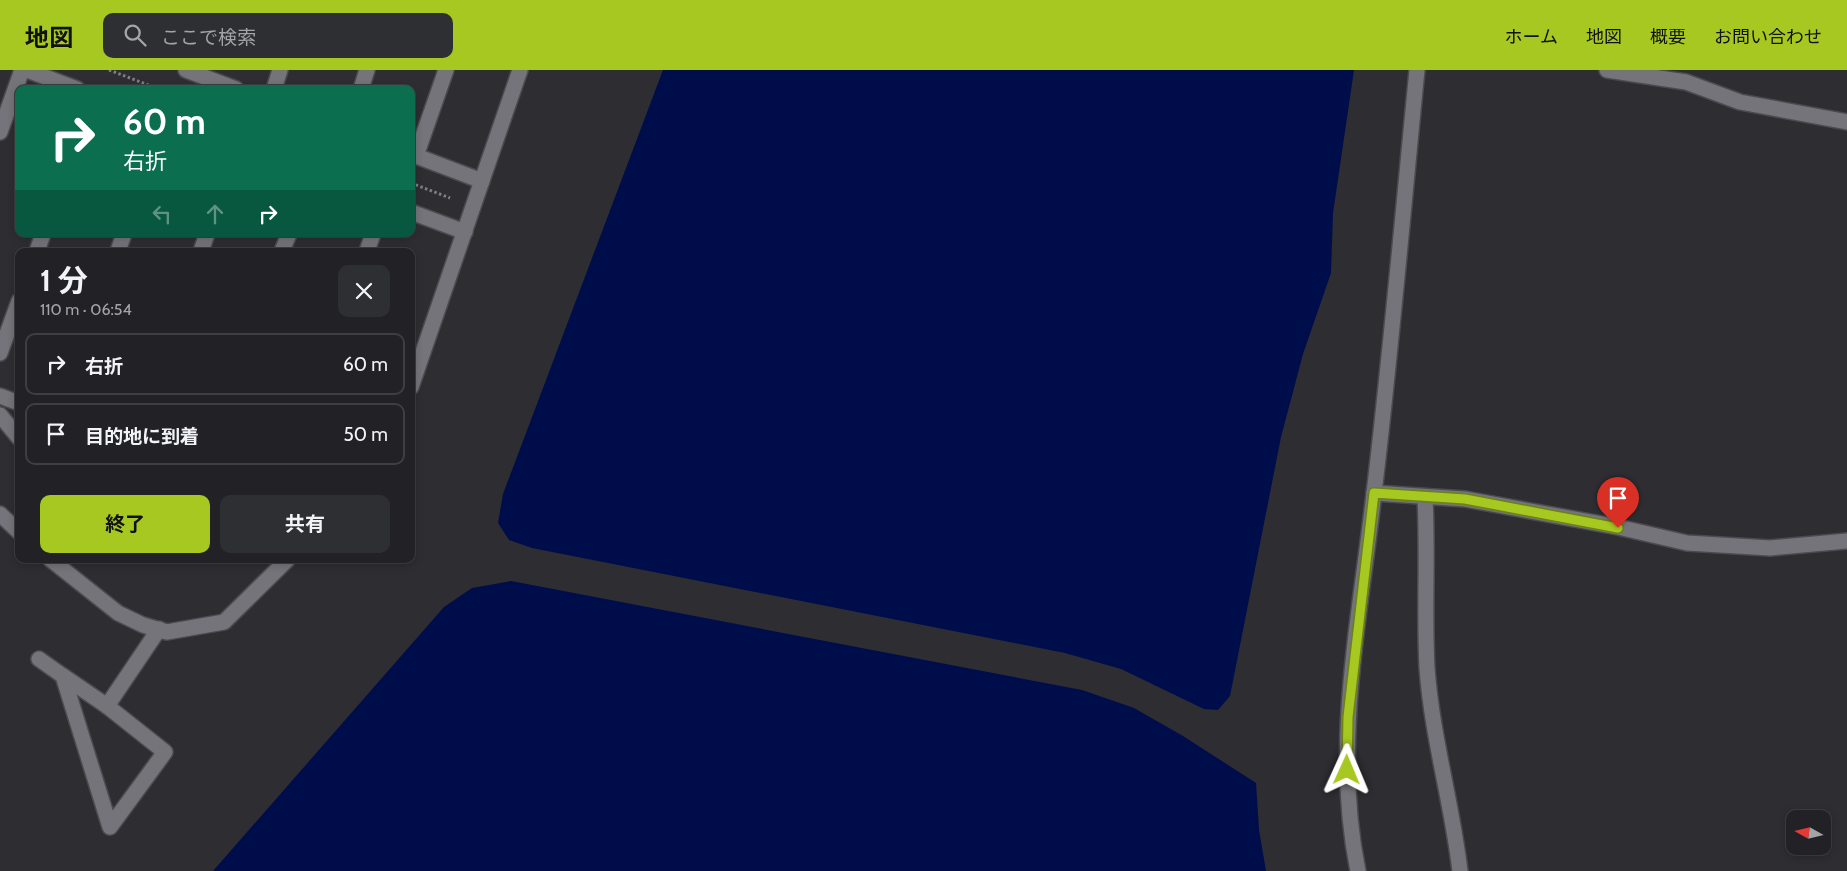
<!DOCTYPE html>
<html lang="ja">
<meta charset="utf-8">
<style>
body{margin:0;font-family:Cabin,"Noto Sans JP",sans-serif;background:#2e2f32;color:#f1f3f6;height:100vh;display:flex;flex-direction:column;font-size:19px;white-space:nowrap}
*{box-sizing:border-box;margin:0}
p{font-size:16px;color:#a2a4a7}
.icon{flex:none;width:28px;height:28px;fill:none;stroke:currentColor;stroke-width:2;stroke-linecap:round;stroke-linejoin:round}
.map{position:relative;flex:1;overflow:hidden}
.details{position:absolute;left:15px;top:178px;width:400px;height:315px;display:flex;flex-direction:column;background:#222226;border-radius:10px;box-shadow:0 2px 8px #0003,0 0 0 1px #3f3f43}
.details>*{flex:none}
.top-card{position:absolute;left:15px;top:15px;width:400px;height:152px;border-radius:10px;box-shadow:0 2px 8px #0003,0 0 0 1px #3f3f43;background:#0b6e4f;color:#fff;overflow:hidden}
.needle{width:32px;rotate:278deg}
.buttons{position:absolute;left:1786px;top:740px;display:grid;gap:10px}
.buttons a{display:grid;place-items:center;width:45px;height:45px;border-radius:10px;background:#222226;box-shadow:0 2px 8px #0003,0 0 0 1px #3f3f43;font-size:25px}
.pin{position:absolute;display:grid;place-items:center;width:42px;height:42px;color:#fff;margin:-51px -21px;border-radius:50% 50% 50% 0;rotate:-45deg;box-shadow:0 0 5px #0007}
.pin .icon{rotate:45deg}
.me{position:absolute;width:55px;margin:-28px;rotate:1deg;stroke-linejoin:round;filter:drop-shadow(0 0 4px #0008)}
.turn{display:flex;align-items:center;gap:18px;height:105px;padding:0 25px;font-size:22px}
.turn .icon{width:65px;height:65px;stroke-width:2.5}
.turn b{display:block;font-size:35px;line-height:42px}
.lanes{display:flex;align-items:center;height:48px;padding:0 25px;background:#0003;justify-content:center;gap:25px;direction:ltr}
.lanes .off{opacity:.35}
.round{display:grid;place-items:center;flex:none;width:52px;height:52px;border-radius:10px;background:#2e2f32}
.summary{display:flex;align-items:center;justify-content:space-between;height:85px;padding:0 25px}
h1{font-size:30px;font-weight:700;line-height:38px}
.primary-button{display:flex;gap:10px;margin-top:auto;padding:10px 25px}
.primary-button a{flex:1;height:58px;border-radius:10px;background:#a6c820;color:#111;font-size:20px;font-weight:700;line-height:58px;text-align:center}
.primary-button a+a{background:#2e2f32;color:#f1f3f6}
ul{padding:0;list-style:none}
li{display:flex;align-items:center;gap:15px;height:62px;margin:0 10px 8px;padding:0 15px;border:2px solid #3f3f43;border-radius:10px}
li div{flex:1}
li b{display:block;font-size:19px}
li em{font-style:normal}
header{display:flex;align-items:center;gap:30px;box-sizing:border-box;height:70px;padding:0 25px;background:#a6c820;color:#111}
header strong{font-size:24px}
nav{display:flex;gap:28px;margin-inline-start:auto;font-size:18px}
.search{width:350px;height:45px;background:#2e2f32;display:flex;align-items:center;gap:12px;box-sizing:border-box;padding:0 18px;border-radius:10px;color:#a2a4a7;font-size:19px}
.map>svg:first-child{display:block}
.water{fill:#000d4b}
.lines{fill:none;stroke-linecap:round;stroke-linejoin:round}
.minor-casing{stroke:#4a4b4f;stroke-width:18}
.path{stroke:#7f7f83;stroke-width:3;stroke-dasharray:2.5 2.5;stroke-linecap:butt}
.minor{stroke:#74747a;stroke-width:15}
.route-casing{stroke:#6c8215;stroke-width:12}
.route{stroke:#a6c820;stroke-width:9}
</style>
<header>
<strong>地図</strong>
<div class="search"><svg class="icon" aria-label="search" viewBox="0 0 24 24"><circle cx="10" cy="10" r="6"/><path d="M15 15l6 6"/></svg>ここで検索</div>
<nav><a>ホーム</a><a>地図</a><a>概要</a><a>お問い合わせ</a></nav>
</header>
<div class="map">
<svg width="1847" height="801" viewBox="0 0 1847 801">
<rect width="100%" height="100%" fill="#2d2d32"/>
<g class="water">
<path d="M 663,0 L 1354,0 L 1333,143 L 1331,203 L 1303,284 L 1281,367 L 1230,626 L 1218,640 L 1204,639 L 1121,599 L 1065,583 L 532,478 L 509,470 L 498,453 L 503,424 Z"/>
<path d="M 511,511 L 1082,620 L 1134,638 L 1183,666 L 1256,713 L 1259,760 L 1266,801 L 213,801 L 444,537 L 472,518 Z"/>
</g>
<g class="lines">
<g class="minor-casing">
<g id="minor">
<path d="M 27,0 L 77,19"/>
<path d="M 186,0 L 236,19"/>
<path d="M 1607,0 L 1686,12 L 1740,32 L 1847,52"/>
<path d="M 274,19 L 280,0"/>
<path d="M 361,19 L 367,0"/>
<path d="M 0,62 L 22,0"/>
<path d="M 411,84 L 482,111"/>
<path d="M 416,86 L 446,0"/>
<path d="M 411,142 L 465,162"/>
<path d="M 37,181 L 43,164"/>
<path d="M 118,181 L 124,164"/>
<path d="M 201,181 L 207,164"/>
<path d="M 282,181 L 289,164"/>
<path d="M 367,181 L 373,164"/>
<path d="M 0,283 L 19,231"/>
<path d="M 411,317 L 520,0"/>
<path d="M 0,326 L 19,333"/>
<path d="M 0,345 L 19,368"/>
<path d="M 1374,423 L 1465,429 L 1618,457 L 1687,473 L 1770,478 L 1847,471"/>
<path d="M 1425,428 C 1428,485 1424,542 1427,598 C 1432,667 1452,733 1460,801"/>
<path d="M 0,444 L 19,462"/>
<path d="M 50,489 L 118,543 L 143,555 L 167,562 L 224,552 L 288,489"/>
<path d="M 39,589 L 63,606 L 110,757 L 165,682 L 107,636 L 159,559"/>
<path d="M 63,606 L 107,636"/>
<path d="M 1358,801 C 1332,676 1360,548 1374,423 C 1391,282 1403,141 1417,0"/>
</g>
</g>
<g class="path">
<path d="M 109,0 L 159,19"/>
<path d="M 411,113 L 450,128"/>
</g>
<use href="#minor" class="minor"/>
</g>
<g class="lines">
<g class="route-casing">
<path id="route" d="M 1347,700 L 1348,647 L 1374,423 L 1465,429 L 1618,458"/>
</g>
<use href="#route" class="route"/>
</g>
</svg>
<div class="buttons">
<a><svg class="needle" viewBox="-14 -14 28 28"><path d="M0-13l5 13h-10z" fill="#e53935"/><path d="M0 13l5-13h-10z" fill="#a2a4a7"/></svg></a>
</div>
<div class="pin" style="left:1618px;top:458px;background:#d93025"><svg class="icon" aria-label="arrive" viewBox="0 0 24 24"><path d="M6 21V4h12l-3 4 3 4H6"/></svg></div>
<svg class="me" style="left:1347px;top:700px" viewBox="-20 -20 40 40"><path d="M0-17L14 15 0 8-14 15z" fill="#a6c820" stroke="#fff" stroke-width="4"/></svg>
<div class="top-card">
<div class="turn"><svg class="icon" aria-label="right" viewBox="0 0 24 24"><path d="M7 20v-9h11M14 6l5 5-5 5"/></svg><div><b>60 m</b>右折</div></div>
<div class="lanes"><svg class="icon off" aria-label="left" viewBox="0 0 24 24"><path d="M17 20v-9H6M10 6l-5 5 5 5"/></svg><svg class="icon off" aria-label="ahead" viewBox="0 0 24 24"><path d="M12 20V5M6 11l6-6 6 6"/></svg><svg class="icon" aria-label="right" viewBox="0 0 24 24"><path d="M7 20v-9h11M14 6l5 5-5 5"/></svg></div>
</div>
<section class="details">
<div class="summary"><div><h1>1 分</h1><p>110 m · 06:54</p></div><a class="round"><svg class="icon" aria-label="close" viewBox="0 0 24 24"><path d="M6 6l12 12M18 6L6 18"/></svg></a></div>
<ul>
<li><svg class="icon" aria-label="right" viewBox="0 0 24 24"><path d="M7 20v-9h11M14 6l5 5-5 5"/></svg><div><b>右折</b></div><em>60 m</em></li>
<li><svg class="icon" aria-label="arrive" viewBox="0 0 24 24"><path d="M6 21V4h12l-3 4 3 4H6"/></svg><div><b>目的地に到着</b></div><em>50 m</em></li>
</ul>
<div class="primary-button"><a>終了</a><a>共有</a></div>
</section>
</div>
